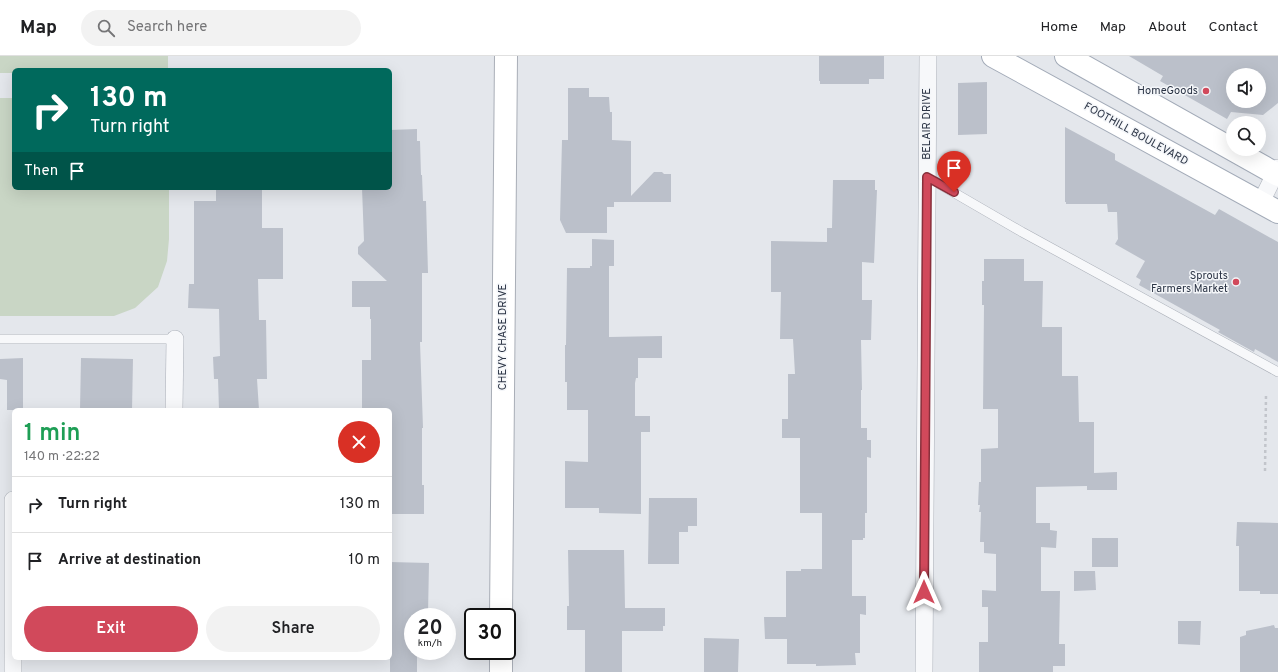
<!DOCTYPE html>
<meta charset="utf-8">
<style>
body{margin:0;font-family:Overpass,sans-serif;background:#f2f2f2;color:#202124;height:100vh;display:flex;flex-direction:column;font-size:15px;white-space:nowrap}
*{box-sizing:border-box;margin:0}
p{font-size:13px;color:#757577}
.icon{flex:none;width:22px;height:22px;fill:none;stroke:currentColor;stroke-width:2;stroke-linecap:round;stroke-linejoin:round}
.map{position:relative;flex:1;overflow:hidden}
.side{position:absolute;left:12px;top:352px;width:380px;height:252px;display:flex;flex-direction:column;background:#fff;border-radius:6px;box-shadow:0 4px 16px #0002}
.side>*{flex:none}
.guide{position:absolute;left:12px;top:12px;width:380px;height:122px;border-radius:6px;box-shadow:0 4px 16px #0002;background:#00695c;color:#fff;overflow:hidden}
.tools{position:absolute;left:1226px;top:12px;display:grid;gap:8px}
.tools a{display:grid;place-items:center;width:40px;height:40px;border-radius:50%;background:#fff;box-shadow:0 4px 16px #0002;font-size:20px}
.speed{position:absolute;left:404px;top:552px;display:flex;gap:8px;font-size:20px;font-weight:700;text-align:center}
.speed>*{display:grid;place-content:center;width:52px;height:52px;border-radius:50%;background:#fff;box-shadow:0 4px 16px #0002;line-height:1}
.speed small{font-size:10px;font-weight:400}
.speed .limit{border:2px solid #111;border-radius:6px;background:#fff;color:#111}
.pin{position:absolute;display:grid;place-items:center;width:34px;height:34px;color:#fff;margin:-41px -17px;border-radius:50% 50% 50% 0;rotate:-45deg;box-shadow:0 0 4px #0007}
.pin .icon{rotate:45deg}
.me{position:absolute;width:44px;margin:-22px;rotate:0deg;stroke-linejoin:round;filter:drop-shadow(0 0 3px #0008)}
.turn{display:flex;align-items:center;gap:14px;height:84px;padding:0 12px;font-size:18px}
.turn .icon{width:52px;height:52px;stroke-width:2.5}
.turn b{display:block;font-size:28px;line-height:34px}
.then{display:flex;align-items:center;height:38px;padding:0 12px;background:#0003;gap:8px;font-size:15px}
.round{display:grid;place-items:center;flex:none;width:42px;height:42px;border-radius:21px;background:#f2f2f2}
.head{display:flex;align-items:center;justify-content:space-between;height:68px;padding:0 12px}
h1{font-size:24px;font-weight:600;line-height:30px;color:#1e9e55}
.primary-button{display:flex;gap:8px;margin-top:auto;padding:8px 12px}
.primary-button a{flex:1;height:46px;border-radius:24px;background:#d1495b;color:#fff;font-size:16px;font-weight:600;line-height:46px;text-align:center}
.primary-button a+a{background:#f2f2f2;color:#202124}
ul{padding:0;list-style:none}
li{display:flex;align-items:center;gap:12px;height:56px;padding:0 12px;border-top:1px solid #e0e0e0}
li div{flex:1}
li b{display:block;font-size:15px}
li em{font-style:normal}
header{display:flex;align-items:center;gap:24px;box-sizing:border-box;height:56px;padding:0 20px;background:#fff;border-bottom:1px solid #e0e0e0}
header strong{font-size:19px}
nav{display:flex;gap:22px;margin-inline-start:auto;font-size:14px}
.search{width:280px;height:36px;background:#f2f2f2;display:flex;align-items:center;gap:10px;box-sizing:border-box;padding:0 14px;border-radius:22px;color:#757577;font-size:15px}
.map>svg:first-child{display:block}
.green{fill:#c9d6c5}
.building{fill:#bbc0ca;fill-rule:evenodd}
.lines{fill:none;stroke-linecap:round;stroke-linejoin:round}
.lane-casing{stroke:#a9aeb7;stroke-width:10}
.street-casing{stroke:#a9aeb7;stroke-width:18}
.secondary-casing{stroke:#a9aeb7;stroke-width:24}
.primary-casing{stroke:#a3abb8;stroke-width:24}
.path{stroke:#c2c5cb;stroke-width:2.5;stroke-dasharray:3 3;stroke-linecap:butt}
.lane{stroke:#f7f8fa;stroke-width:9}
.street{stroke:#f7f8fa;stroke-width:17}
.secondary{stroke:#fff;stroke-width:22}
.primary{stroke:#fff;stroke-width:22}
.route-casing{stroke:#882f3b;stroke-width:10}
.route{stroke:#d1495b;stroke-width:7}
.poi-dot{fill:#d1495b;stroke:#f4f6f9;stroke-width:1.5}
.labels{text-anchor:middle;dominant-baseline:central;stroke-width:3;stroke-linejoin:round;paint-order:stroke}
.poi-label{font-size:11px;fill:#2b3445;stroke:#f4f6f9;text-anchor:end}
.street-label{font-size:11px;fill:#2b3445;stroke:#f4f6f9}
</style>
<header>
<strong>Map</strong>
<div class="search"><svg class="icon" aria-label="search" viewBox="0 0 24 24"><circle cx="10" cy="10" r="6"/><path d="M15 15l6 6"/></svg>Search here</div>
<nav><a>Home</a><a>Map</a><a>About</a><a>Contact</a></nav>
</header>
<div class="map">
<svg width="1278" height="616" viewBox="0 0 1278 616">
<rect width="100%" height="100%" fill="#e4e7ec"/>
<g class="green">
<path d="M 0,0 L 168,0 L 168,14 L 14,14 L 14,17 L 0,17 Z"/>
<path d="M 0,42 L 14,42 L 14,132 L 169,132 L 169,183 L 167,205 L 158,231 L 135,252 L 114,260 L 0,260 Z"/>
</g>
<g class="building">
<path d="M 819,0 L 884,0 L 884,23 L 869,23 L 869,28 L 820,28 L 820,25 L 819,25 Z"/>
<path d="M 1129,0 L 1278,0 L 1278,47 L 1263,59 L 1231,56 L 1227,63 L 1160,25 L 1163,20 ZM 1233,19 L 1259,19 L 1259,45 L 1233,45 Z"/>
<path d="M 987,26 L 987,78 L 958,79 L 958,27 Z"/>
<path d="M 568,32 L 589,32 L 589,41 L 609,41 L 610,56 L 612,56 L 612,84 L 631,85 L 631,140 L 654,116 L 662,116 L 664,118 L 671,118 L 671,146 L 614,146 L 614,151 L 607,151 L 607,177 L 566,177 L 560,164 L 562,84 L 568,84 Z"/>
<path d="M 1065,71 L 1115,98 L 1115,104 L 1215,159 L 1219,153 L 1278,186 L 1278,306 L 1255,293 L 1254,296 L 1218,276 L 1220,274 L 1139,229 L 1141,224 L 1136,221 L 1145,205 L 1115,188 L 1118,183 L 1117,156 L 1108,156 L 1107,148 L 1066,148 L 1066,146 L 1065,146 Z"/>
<path d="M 417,73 L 417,85 L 420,85 L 421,119 L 422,119 L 423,145 L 426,145 L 428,217 L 422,217 L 422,286 L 420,286 L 423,372 L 422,372 L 422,429 L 424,429 L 424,458 L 390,458 L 390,354 L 362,354 L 362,304 L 371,304 L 371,263 L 370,263 L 370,251 L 352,251 L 352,225 L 387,225 L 358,198 L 358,191 L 364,185 L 362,132 L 390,132 L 390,74 Z"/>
<path d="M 833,124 L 875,124 L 875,134 L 877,134 L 874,207 L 862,206 L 862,244 L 872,244 L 871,284 L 861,284 L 862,334 L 861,334 L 861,372 L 867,372 L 867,384 L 871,384 L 871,402 L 867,401 L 867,457 L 865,457 L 865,482 L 863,482 L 863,484 L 852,484 L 852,540 L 866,540 L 866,559 L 860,558 L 860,597 L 855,597 L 856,609 L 816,610 L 816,608 L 787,608 L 787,583 L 765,583 L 764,561 L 786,561 L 786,515 L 801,515 L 801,513 L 822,513 L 822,457 L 800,457 L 800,382 L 782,382 L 782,363 L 788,363 L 788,318 L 795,318 L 793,283 L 780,283 L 781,236 L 771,236 L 771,185 L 827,186 L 827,172 L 832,172 Z"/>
<path d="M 216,132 L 262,132 L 262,172 L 283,172 L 283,223 L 258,223 L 259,264 L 266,264 L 267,323 L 257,323 L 259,354 L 219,354 L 218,323 L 214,323 L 213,301 L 220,300 L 219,253 L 188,252 L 189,228 L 194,228 L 194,145 L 216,145 Z"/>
<path d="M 592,183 L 614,184 L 614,210 L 609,210 L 609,281 L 662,280 L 662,302 L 638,302 L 638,322 L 636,322 L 635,327 L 635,360 L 650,360 L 650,376 L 641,376 L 641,458 L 599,457 L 599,452 L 565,452 L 565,405 L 588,406 L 588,354 L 567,354 L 567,326 L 565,326 L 565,289 L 566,289 L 567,212 L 590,212 L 590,210 L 592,210 Z"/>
<path d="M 984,203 L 1024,203 L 1024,225 L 1043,225 L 1042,271 L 1062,271 L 1062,320 L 1078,320 L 1079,366 L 1094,366 L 1094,417 L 1117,416 L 1117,434 L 1087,434 L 1087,430 L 1036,431 L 1036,467 L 1050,467 L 1050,474 L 1057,475 L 1056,492 L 1041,491 L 1041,535 L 1060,535 L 1059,588 L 1065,588 L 1065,610 L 1053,610 L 1053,616 L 979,616 L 979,586 L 988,586 L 988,551 L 982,551 L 982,534 L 996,535 L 996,498 L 984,497 L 984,486 L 980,486 L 981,456 L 979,456 L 980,449 L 978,449 L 979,426 L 981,426 L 981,393 L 998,392 L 998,353 L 983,353 L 984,249 L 982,249 L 982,225 L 984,225 Z"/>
<path d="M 23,302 L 23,354 L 7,354 L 7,324 L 0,323 L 0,303 Z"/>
<path d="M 81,302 L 133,303 L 132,354 L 80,354 Z"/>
<path d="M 649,442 L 697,442 L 697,470 L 688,470 L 688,476 L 679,476 L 679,508 L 648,508 Z"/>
<path d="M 1237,466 L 1278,467 L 1278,538 L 1260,538 L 1260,535 L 1239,535 L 1239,490 L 1236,490 Z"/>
<rect x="1092" y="482" width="26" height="29"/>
<path d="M 568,494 L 624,494 L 625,552 L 665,552 L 665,570 L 663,570 L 663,575 L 622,575 L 622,616 L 585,616 L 585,574 L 567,574 L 567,550 L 569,550 Z"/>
<path d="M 390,506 L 429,507 L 428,558 L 413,558 L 413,595 L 417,595 L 417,616 L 390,616 Z"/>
<path d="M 1074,515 L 1095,515 L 1096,534 L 1074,535 Z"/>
<path d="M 1178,565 L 1201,565 L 1200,589 L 1178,588 Z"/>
<path d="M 1274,569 L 1275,572 L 1278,572 L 1278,616 L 1240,616 L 1240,581 L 1246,579 L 1246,575 Z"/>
<path d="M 704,582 L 739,583 L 738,616 L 704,616 Z"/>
</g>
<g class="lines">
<g class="lane-casing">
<g id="lane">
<path d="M 927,121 L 1022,176 L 1278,316"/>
<path d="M 0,283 L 175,283"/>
</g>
</g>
<g class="street-casing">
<g id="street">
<path d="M 1261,146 L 1278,112"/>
<path d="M 174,354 L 175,283"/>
<path d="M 13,444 L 13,616"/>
<path d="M 924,616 L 928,0"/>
</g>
</g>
<g class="secondary-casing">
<g id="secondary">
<path d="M 501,561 L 506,0"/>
<path d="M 501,616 L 501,595"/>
</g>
</g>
<g class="primary-casing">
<g id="primary">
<path d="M 993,0 L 1278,156"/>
<path d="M 1066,0 L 1278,119"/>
</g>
</g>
<path class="path" d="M 1265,415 L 1266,339"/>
<use href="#lane" class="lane"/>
<use href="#street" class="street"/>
<use href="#secondary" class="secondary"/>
<use href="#primary" class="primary"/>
</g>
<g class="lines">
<g class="route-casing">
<path id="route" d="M 924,536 L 927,121 L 954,136"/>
</g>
<use href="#route" class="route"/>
</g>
<g class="poi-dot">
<circle cx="1206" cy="35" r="4"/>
<circle cx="1236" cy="226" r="4"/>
</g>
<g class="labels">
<g class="poi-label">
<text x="1198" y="35">HomeGoods</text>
<text x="1228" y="220">Sprouts<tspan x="1228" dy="13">Farmers Market</tspan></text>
</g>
<g class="street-label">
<text transform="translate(927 68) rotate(-90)">BELAIR DRIVE</text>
<text transform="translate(1136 78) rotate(29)">FOOTHILL BOULEVARD</text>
<text transform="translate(503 281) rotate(-90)">CHEVY CHASE DRIVE</text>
</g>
</g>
</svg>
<div class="tools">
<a><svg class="icon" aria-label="sound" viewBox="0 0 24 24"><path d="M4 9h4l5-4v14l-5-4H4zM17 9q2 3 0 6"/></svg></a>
<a><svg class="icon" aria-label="search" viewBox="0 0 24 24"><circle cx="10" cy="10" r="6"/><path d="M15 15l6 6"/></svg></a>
</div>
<div class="speed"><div>20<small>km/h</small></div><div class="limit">30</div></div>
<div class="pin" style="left:954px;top:136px;background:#d93025"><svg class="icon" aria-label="arrive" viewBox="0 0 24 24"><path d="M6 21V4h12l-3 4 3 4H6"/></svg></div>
<svg class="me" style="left:924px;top:536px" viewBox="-20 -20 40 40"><path d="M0-17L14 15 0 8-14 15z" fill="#d1495b" stroke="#fff" stroke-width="4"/></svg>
<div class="guide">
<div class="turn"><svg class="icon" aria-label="right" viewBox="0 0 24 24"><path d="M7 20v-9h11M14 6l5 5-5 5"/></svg><div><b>130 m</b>Turn right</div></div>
<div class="then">Then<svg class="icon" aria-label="arrive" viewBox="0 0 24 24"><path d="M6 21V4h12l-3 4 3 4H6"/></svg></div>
</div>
<section class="side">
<div class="head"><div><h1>1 min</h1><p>140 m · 22:22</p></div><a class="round" style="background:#d93025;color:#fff"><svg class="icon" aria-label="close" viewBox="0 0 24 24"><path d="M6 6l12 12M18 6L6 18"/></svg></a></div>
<ul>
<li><svg class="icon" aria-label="right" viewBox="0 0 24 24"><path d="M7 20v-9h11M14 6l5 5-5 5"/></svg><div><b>Turn right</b></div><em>130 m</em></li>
<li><svg class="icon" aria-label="arrive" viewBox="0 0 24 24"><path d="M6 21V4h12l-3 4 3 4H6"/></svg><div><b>Arrive at destination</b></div><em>10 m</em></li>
</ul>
<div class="primary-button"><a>Exit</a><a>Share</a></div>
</section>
</div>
